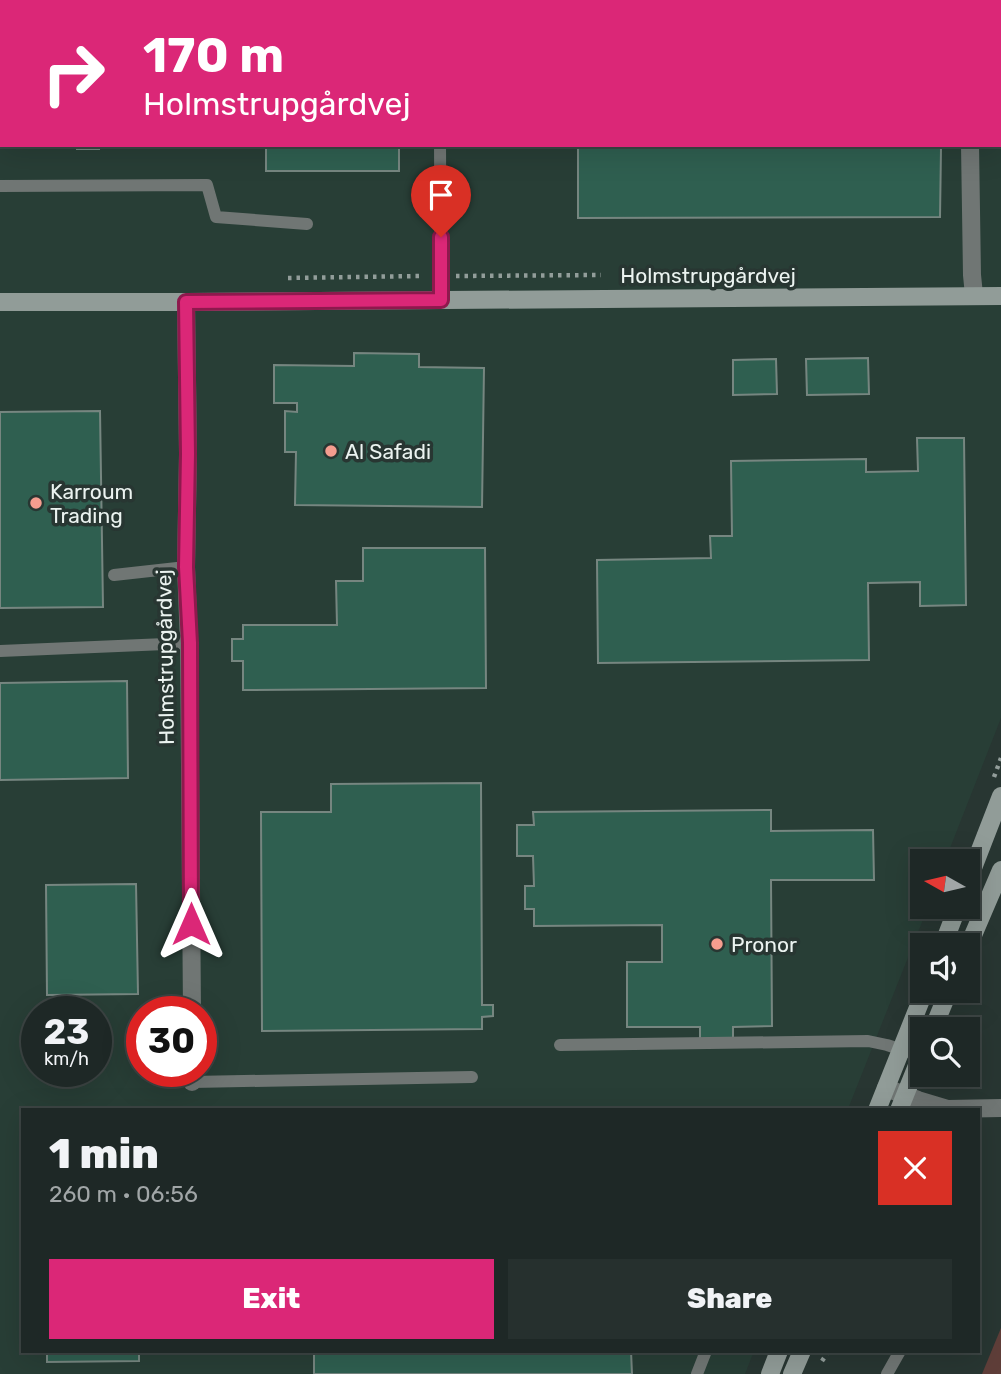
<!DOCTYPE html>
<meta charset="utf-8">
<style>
body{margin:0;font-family:Rubik,sans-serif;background:#26302e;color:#f1f3f6;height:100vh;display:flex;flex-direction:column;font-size:26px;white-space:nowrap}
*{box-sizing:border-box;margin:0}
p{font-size:23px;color:#a1a6a7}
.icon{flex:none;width:38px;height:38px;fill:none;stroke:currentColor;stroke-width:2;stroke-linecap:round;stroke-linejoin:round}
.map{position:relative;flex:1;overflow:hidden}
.details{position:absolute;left:21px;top:1108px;width:959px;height:245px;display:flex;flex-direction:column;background:#1e2826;border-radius:0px;box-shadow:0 7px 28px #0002,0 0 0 2px #3c4443}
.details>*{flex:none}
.banner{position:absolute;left:0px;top:0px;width:1001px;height:147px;box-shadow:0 7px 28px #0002,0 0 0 2px #3c4443;background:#db2777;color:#fff;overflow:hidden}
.needle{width:46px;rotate:278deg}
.fabs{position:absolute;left:910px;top:849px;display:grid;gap:14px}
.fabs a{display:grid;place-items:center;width:70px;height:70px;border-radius:0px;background:#1e2826;box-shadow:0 7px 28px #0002,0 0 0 2px #3c4443;font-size:35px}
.speed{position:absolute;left:21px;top:996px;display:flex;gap:14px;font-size:35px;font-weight:700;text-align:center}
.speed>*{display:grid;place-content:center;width:91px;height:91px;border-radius:50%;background:#1e2826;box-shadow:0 7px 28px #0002,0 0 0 2px #3c4443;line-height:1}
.speed small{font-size:18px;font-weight:400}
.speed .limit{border:10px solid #d22;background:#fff;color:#111}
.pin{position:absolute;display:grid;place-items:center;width:60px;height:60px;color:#fff;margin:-72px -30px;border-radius:50% 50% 50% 0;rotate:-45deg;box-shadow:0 0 7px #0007}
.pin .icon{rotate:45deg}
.me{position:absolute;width:77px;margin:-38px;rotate:0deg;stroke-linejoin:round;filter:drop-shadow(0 0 5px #0008)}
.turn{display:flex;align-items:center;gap:24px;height:147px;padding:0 28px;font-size:32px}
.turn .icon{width:91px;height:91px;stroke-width:2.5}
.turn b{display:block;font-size:49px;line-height:60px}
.round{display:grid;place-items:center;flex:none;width:74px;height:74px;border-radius:0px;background:#26302e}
.headline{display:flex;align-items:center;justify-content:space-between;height:119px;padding:0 28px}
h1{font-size:42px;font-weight:800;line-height:52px}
.action{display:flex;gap:14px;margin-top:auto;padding:14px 28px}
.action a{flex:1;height:80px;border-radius:0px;background:#db2777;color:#fff;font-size:28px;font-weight:800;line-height:80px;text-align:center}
.action a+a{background:#26302e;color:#f1f3f6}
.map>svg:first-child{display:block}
.built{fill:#283e36;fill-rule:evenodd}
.green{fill:#5f3e39}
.building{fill:#2f5f50;stroke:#768680;stroke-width:2}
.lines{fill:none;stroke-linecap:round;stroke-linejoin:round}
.path{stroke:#929d9a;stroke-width:4.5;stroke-dasharray:3.5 5;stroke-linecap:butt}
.lane{stroke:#707674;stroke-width:12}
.street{stroke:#707674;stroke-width:18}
.secondary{stroke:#919c98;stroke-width:18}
.route-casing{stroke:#8e194d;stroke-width:18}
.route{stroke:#db2777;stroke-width:12}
.poi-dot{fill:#f59d8f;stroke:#283632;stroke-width:2.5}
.labels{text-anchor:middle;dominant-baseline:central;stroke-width:7;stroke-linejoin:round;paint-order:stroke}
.street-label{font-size:21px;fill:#ebf3f0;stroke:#283632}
.poi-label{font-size:21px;fill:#ebf3f0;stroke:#283632;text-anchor:start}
</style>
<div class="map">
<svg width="1001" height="1374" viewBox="0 0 1001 1374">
<rect width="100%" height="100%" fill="#283632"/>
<path class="built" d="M 0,0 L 1001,0 L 1001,718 L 945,861 L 922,861 L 922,906 L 928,907 L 848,1109 L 23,1110 L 23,1351 L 754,1351 L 745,1374 L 0,1374 ZM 2,2 L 999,2 L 999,145 L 2,145 ZM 37,1012 L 96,1012 L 96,1071 L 37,1071 ZM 142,1012 L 201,1012 L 201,1071 L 142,1071 Z"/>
<path class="green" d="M 1001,1328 L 1001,1374 L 982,1374 Z"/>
<g class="building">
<rect x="40" y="0" width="359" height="2"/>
<rect x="577" y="0" width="155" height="2"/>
<rect x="779" y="0" width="154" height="2"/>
<rect x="77" y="145" width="22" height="4"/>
<rect x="266" y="145" width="133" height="26"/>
<path d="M 578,145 L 933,145 L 933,148 L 941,148 L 940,217 L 578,218 Z"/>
<path d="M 354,353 L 419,354 L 419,367 L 484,368 L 482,507 L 295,505 L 296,452 L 285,452 L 285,411 L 297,412 L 297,403 L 274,403 L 274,365 L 354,366 Z"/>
<path d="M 868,358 L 869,394 L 807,395 L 806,359 Z"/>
<path d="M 776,359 L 777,394 L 733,395 L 733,360 Z"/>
<path d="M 100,411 L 103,607 L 0,608 L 0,412 Z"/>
<path d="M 917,438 L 964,438 L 966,605 L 920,606 L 920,582 L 868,583 L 869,660 L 598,663 L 597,560 L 711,558 L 710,536 L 732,536 L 731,461 L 866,459 L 866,472 L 918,471 Z"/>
<path d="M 363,548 L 485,548 L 486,688 L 243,690 L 243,661 L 232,661 L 232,639 L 243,639 L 243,625 L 337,625 L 336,581 L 363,581 Z"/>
<path d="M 127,681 L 128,778 L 0,780 L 0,683 Z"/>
<path d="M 481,783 L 482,1005 L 493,1005 L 493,1016 L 482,1017 L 482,1029 L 262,1031 L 261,812 L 331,812 L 331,784 Z"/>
<path d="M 771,810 L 771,831 L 873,830 L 874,880 L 771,880 L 772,1026 L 733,1027 L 733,1042 L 700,1043 L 700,1027 L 627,1027 L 627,962 L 662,962 L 662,925 L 534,926 L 534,909 L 525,909 L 525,886 L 534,886 L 533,856 L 517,856 L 517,825 L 534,825 L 533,812 Z"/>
<path d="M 136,884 L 138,994 L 47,995 L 46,885 Z"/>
<path d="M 47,1351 L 139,1351 L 139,1361 L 47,1362 Z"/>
<path d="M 314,1351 L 631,1351 L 632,1374 L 314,1374 Z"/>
</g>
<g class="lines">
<g class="path">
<path d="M 456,276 L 601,275"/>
<path d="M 288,278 L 423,276"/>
<path d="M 994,777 L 1001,758"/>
<path d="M 916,972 L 922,956"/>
<path d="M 968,981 L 974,965"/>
<path d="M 822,1361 L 829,1351"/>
</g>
<g class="lane">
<path d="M 8,2 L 9,0"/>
<path d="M 0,98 L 2,78"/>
<path d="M 999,102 L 1001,102"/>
<path d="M 440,145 L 441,300"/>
<path d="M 0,186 L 207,185 L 216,217 L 307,224"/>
<path d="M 114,575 L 186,567"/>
<path d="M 0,651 L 189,643"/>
<path d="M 560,1045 L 868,1041 L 887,1045 L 921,1056"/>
<path d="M 192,1082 L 472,1077"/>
<path d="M 697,1374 L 706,1351"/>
<path d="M 887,1374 L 900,1351"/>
</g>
<g class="street">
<path d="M 968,0 L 968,2"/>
<path d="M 970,145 L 972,275 L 974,295"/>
<path d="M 186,302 L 188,454 L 186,567 L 189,643 L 192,1012"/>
<path d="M 192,1071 L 192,1082"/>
<path d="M 886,1088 L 918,1100 L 948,1109 L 1001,1108"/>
</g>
<g class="secondary">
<path d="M 0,302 L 186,302 L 1001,296"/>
<path d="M 968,881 L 1001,796"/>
<path d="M 943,945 L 958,906"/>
<path d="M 968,947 L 1001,870"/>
<path d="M 933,1029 L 949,990"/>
<path d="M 877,1110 L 925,990"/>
<path d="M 899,1110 L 922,1053"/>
<path d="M 770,1374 L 779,1351"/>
<path d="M 792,1374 L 802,1351"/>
</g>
</g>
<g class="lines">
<g class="route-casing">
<path id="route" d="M 191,924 L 190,643 L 186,567 L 188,454 L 186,302 L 441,300 L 441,237"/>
</g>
<use href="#route" class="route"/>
</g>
<g class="poi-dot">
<circle cx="331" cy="451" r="7"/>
<circle cx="36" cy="503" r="7"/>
<circle cx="717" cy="944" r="7"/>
</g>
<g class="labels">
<g class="street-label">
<text x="708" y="275">Holmstrupgårdvej</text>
<text transform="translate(165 657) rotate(-91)">Holmstrupgårdvej</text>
</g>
<g class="poi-label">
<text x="345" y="451">Al Safadi</text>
<text x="50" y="491">Karroum<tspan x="50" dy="24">Trading</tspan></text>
<text x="731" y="944">Pronor</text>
</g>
</g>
</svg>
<div class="fabs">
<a><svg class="needle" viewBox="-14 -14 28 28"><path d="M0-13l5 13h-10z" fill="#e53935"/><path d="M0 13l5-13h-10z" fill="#a1a6a7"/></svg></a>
<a><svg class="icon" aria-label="sound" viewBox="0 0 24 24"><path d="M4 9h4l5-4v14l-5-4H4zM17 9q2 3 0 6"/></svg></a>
<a><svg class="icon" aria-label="search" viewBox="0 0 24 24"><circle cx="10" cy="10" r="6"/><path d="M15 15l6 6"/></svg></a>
</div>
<div class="speed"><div>23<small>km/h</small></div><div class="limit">30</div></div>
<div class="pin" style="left:441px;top:237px;background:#d93025"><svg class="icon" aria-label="arrive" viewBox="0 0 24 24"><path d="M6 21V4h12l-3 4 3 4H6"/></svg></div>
<svg class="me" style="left:191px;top:924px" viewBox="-20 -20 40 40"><path d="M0-17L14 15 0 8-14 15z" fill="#db2777" stroke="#fff" stroke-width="4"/></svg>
<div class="banner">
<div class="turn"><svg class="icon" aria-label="right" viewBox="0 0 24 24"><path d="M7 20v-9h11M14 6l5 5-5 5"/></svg><div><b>170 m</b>Holmstrupgårdvej</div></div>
</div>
<section class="details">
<div class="headline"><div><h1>1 min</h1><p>260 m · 06:56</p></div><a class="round" style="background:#d93025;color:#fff"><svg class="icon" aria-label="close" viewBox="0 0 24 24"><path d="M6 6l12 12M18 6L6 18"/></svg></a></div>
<div class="action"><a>Exit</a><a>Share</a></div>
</section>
</div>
